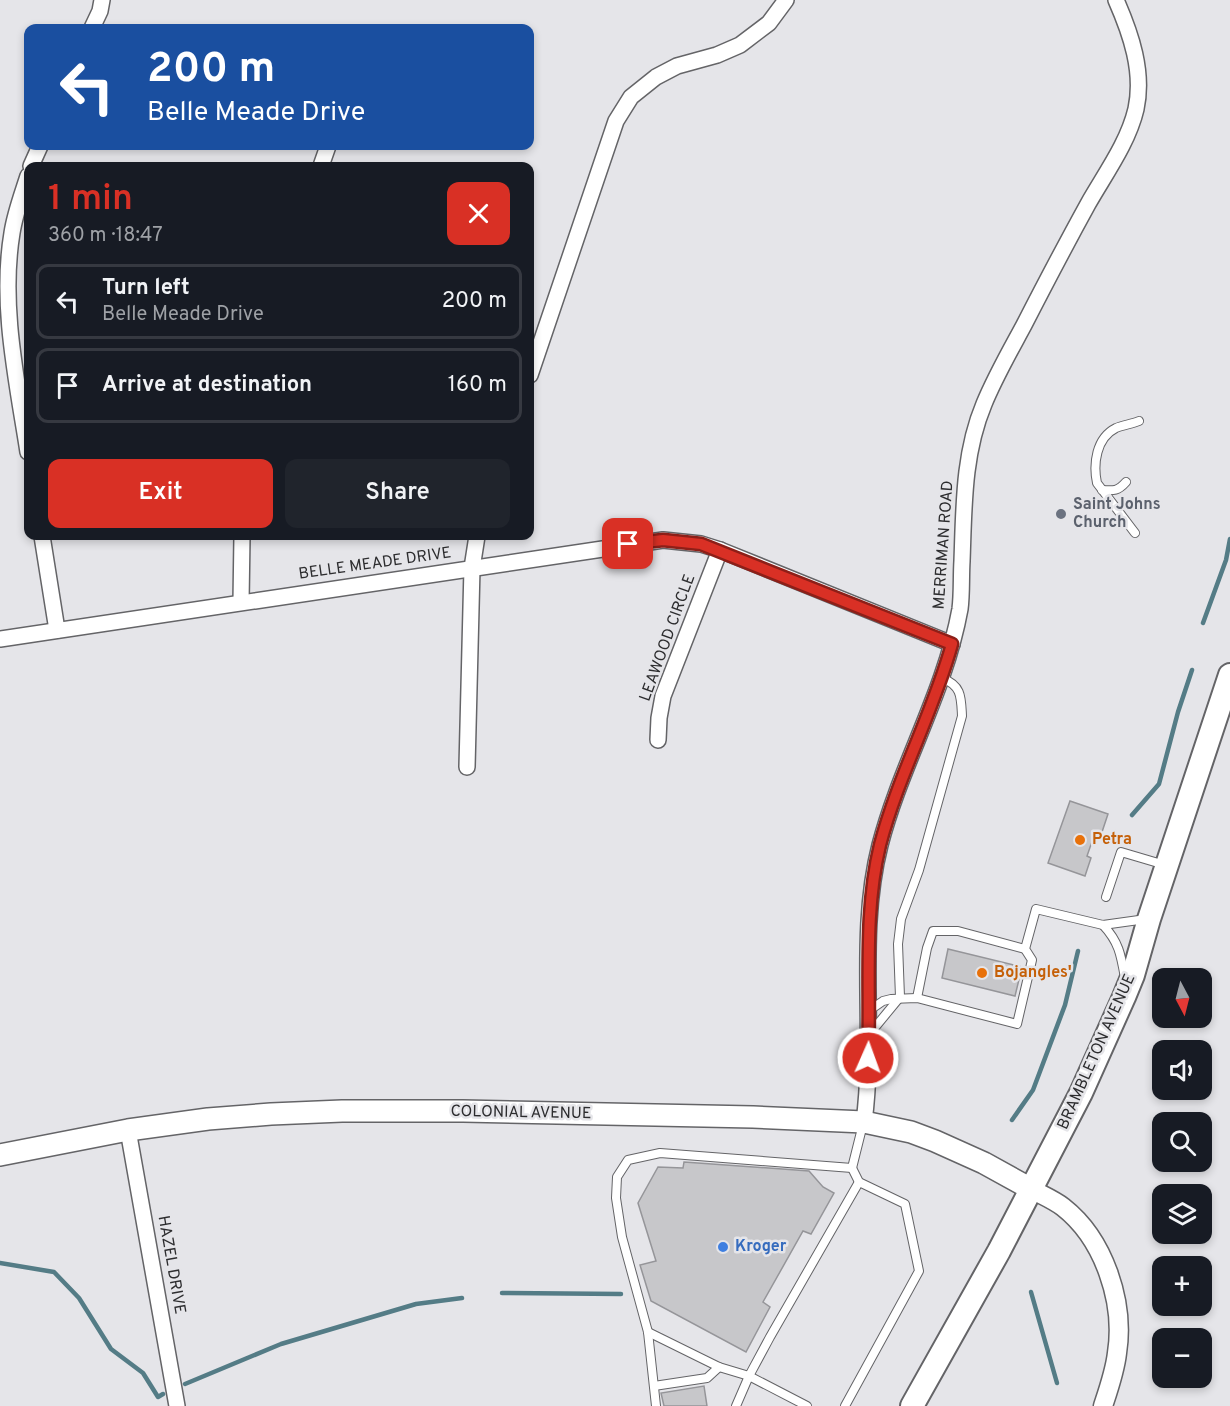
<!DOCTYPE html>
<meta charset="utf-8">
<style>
body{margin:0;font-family:Overpass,sans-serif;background:#20242c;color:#f1f3f6;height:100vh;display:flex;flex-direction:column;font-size:22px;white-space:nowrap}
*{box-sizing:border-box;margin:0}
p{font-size:20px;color:#9ea1a6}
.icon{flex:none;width:33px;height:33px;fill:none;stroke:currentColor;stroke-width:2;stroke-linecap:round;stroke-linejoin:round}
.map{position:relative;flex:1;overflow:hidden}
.details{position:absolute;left:24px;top:162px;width:510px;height:378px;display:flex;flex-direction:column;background:#171b24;border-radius:12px;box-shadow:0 3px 9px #0003}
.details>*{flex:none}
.hud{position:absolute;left:24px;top:24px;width:510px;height:126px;border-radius:12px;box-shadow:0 3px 9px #0003;background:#1a4fa0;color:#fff;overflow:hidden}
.needle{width:39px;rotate:173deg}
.tools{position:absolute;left:1152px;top:968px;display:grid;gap:12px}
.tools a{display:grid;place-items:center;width:60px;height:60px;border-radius:12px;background:#171b24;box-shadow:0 3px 9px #0003;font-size:30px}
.pin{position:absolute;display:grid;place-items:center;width:51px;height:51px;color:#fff;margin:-26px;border-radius:12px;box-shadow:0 3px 9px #0006}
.me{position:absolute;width:66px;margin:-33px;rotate:2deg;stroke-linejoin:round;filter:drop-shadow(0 0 4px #0008)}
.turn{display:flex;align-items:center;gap:21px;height:126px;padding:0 24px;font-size:27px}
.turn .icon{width:78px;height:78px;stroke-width:2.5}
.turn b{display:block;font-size:42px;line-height:51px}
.round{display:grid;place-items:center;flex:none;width:63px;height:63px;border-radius:12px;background:#20242c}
.head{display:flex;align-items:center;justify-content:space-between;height:102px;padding:0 24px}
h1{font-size:36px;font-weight:600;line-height:45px;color:#d93025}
.button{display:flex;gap:12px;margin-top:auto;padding:12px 24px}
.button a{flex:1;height:69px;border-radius:12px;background:#d93025;color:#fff;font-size:24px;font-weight:600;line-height:69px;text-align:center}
.button a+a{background:#20242c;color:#f1f3f6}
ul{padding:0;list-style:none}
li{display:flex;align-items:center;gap:18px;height:75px;margin:0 12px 9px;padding:0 12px;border:3px solid #363941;border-radius:12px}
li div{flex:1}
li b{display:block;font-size:22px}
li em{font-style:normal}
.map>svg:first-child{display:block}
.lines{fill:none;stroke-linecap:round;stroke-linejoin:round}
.stream{stroke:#547c86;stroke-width:4.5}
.building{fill:#c7c7ca;stroke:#959599;stroke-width:1.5}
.service-casing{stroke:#646467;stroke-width:10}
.minor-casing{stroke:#646467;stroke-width:18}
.tertiary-casing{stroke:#646467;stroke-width:21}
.secondary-casing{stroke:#646467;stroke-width:24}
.primary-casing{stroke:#646467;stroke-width:26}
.service{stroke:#fff;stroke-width:8}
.minor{stroke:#fff;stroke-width:15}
.tertiary{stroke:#fff;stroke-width:18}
.secondary{stroke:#fff;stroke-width:21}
.primary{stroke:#fff;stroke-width:22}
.route-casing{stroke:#8d1f18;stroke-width:15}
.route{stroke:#d93025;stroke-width:10}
.worship-dot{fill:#6b7280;stroke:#e5e5e9;stroke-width:2}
.food-dot{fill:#e8710a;stroke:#e5e5e9;stroke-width:2}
.shop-dot{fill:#3f7fe0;stroke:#e5e5e9;stroke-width:2}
.labels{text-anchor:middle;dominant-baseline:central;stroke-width:5;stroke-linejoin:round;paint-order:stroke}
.worship-label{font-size:16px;font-weight:bold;fill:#5b616d;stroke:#e5e5e9;text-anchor:start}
.street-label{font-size:16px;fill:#2d2d2f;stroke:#e5e5e9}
.food-label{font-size:16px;font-weight:bold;fill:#c56008;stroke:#e5e5e9;text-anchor:start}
.shop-label{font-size:16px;font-weight:bold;fill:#366cbe;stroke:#e5e5e9;text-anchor:start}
</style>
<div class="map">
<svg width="1230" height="1406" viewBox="0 0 1230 1406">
<rect width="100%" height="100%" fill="#e5e5e9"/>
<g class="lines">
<g class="stream">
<path d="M 1203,623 L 1226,560 L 1230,539"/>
<path d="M 1132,815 L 1159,784 L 1178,712 L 1192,670"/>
<path d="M 1012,1120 L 1033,1090 L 1065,1005 L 1078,951"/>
<path d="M 0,1263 L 54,1272 L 79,1298 L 111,1349 L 143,1373 L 158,1397 L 163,1394"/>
<path d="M 1031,1292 L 1057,1383"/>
<path d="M 502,1293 L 621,1294"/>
<path d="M 185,1384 L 281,1344 L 416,1304 L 462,1298"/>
</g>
</g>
<g class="building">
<path d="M 1070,801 L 1108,814 L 1101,835 L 1095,833 L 1087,856 L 1091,858 L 1085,876 L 1048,863 Z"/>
<path d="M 948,949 L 1022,967 L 1015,996 L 942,978 Z"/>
<path d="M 684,1162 L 809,1171 L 823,1187 L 834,1193 L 811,1234 L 803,1231 L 763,1302 L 770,1307 L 746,1352 L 651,1301 L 640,1265 L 656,1261 L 638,1203 L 658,1167 L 683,1168 Z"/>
<path d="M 704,1386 L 707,1406 L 664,1406 L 661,1393 Z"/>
</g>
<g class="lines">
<g class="service-casing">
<g id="service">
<path d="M 1102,490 C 1114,491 1118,491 1126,482"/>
<path d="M 1135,533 L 1097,483 C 1093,464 1096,438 1116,428 C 1123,425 1132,424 1139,421"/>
<path d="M 1106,897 L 1121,852 L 1165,865"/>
<path d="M 1103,925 C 1119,942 1121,955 1125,978"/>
<path d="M 917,998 L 927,948 L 933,931 L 958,931 L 1025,949"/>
<path d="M 870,1010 L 883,1001 L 891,999 L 917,998 L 1017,1024 L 1032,960 L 1025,949 L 1036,909 L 1103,925 L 1146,919"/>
<path d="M 872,1031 L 900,997 L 898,944 L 901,919 L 919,870 L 962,716 C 961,697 962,686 942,678"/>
<path d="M 648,1332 L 719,1367 L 749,1376 L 807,1406"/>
<path d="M 654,1386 L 707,1378 L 719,1367"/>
<path d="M 656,1406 L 648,1332 L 622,1237 L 616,1198 L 617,1177 L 628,1160 L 660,1153 L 852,1168 L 863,1124"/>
<path d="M 736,1406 L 749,1376 L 770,1337 L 859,1182"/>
<path d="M 845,1406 L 919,1271 L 905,1204 L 859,1182 L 852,1168"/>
</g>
</g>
<g class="minor-casing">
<g id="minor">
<path d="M 92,28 L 100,11 L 102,0"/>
<path d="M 31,166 L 40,146"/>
<path d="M 321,166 L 328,146"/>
<path d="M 28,176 C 22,195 15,213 12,233 C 0,305 17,381 28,452"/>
<path d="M 530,375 L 616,121 L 631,97 L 656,77 L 677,66 L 717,55 L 740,45 L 769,23 L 786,0"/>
<path d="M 42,536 L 57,630"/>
<path d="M 241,602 L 242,536"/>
<path d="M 0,639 L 663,540 L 701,544 L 720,550 L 952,644"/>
<path d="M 658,740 L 659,718 L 663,696 L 720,550"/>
<path d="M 467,767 L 472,568 L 477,536"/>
<path d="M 864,1122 C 876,1030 857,935 880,845 C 901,764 945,692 960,609 C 962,594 961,577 962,561 C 964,508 963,454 984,404 C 995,377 1010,351 1024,325 C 1045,284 1066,244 1088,204 C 1105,174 1128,143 1136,109 C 1144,72 1131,34 1116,0"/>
<path d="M 128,1130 L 177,1406"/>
</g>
</g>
<g class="tertiary-casing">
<path id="tertiary" d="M 1031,1189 C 1042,1195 1054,1200 1063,1207 C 1104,1239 1125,1302 1117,1353 C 1115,1371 1109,1388 1103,1406"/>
</g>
<g class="secondary-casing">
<path id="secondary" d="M 0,1155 L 128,1130 L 208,1119 L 271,1114 L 342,1111 L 463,1111 L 753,1117 L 864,1122 L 911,1132 L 935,1141 L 984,1163 L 1031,1189"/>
</g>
<g class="primary-casing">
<path id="primary" d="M 912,1406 L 999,1251 L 1081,1093 L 1124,997 L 1133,975 L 1149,919 L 1230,675"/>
</g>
<use href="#service" class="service"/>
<use href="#minor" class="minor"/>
<use href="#tertiary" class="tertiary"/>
<use href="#secondary" class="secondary"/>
<use href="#primary" class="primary"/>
</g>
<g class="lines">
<g class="route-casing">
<path id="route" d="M 628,544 L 663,540 L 701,544 L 952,644 C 933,713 898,776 880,845 C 863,915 871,987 868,1058"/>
</g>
<use href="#route" class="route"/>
</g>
<circle class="worship-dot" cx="1061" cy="514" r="6"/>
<g class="food-dot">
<circle cx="1080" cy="840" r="6"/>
<circle cx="982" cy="973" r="6"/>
</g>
<circle class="shop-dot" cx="723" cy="1247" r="6"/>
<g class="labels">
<g class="worship-label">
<text x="1073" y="505">Saint Johns<tspan x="1073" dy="18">Church</tspan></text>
</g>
<g class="street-label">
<text transform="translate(944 545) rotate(-86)">MERRIMAN ROAD</text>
<text transform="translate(375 564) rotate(-8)">BELLE MEADE DRIVE</text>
<text transform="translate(668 638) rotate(-70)">LEAWOOD CIRCLE</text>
<text transform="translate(1097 1052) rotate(-66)">BRAMBLETON AVENUE</text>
<text transform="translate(521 1113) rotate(1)">COLONIAL AVENUE</text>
<text transform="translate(171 1265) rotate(80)">HAZEL DRIVE</text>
</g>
<g class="food-label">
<text x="1092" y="840">Petra</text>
<text x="994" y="973">Bojangles'</text>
</g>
<g class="shop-label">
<text x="735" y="1247">Kroger</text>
</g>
</g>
</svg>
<div class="tools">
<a><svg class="needle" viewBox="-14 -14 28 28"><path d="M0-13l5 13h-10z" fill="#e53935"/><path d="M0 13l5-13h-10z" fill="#9ea1a6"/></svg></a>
<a><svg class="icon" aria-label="sound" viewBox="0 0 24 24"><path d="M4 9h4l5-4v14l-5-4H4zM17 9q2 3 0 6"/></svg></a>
<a><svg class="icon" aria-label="search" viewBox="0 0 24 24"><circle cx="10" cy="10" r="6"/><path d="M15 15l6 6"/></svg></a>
<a><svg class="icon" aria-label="layers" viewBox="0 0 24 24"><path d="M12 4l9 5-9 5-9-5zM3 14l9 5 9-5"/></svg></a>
<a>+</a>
<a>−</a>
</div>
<div class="pin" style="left:628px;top:544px;background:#d93025"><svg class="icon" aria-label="arrive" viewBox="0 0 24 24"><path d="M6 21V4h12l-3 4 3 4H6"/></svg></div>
<svg class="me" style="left:868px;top:1058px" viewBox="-20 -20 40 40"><circle r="17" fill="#d93025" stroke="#fff" stroke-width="3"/><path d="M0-11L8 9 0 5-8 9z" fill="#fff"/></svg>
<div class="hud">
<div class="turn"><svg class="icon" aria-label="left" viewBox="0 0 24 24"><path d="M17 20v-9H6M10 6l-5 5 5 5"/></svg><div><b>200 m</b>Belle Meade Drive</div></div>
</div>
<section class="details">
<div class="head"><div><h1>1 min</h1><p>360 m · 18:47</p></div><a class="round" style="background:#d93025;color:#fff"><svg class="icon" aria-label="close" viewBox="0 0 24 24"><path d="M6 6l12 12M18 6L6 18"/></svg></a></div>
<ul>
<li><svg class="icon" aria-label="left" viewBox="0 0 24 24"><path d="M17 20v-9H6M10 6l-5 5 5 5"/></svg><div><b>Turn left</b><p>Belle Meade Drive</p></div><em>200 m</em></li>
<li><svg class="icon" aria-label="arrive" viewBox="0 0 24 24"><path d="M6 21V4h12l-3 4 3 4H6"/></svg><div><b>Arrive at destination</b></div><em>160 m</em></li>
</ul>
<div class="button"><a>Exit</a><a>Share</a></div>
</section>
</div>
